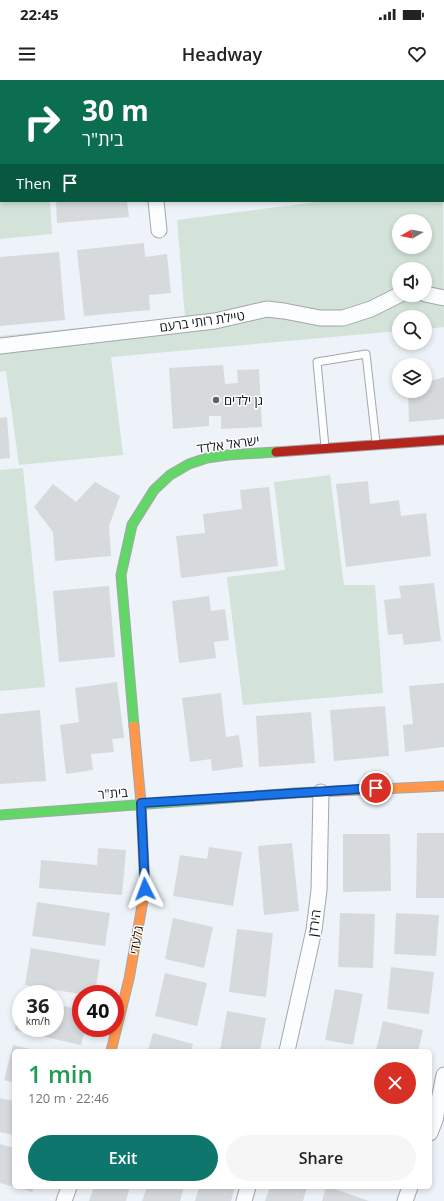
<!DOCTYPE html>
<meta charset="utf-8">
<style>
body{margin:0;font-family:"Open Sans","Noto Sans Hebrew",sans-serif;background:#f6f6f6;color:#222;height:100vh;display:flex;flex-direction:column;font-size:15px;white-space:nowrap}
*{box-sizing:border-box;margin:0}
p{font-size:13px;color:#767676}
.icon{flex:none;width:22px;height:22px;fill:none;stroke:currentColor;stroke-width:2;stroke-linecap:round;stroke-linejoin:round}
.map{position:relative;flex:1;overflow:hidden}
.panel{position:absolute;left:12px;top:969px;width:420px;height:140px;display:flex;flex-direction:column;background:#fff;border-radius:6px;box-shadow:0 2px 6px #0003}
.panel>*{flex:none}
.hud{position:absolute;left:0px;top:0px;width:444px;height:122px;box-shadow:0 2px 6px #0003;background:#0b6e4f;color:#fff;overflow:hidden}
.needle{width:26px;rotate:261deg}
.tools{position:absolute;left:392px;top:134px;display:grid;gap:8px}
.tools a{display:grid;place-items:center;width:40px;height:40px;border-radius:50%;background:#fff;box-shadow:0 2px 6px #0003;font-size:20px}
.speed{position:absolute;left:12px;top:905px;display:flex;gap:8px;font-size:20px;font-weight:700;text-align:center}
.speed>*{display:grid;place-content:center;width:52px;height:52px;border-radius:50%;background:#fff;box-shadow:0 2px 6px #0003;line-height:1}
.speed small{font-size:10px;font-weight:400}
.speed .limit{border:6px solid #d22;background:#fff;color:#111}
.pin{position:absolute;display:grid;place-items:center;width:34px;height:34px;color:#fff;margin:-17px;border:2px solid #fff;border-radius:50%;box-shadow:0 1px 4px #0007}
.me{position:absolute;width:44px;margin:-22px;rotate:357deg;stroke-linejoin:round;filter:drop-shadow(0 0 3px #0008)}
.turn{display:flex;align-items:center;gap:14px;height:84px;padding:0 16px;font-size:18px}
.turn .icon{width:52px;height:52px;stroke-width:2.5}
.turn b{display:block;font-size:28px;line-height:34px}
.then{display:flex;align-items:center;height:38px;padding:0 16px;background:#0003;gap:8px;font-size:15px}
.round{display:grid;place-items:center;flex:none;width:42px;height:42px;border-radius:21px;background:#f6f6f6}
.headline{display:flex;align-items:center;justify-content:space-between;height:68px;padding:0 16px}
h1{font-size:24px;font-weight:600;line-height:30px;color:#1e9e55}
.action{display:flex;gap:8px;margin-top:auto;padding:8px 16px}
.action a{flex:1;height:46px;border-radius:24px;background:#0f766e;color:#fff;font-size:16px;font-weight:600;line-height:46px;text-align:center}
.action a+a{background:#f6f6f6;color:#222}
.status{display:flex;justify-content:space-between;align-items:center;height:28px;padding:0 20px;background:#fff;direction:ltr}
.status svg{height:11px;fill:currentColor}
header{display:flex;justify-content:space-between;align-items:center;height:52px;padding:0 16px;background:#fff;font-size:18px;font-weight:600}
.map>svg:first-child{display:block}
.green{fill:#d3e3d9;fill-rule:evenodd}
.building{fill:#d7dadd}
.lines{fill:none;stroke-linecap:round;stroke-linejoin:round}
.lane-casing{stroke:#a2a7aa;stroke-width:9}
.street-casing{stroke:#a2a7aa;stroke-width:17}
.fast-casing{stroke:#a2a7aa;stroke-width:11}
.slow-casing{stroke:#a2a7aa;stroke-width:11}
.jam-casing{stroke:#a2a7aa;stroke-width:11}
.lane{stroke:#fcfdfe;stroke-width:7}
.street{stroke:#fcfdfe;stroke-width:15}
.fast{stroke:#63d668;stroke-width:9}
.slow{stroke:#ff974d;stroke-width:9}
.jam{stroke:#b3261e;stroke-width:9}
.route-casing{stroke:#114b97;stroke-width:10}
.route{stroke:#1a73e8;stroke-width:7}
.poi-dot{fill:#5d6266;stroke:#fff;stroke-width:1.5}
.labels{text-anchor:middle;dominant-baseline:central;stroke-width:3;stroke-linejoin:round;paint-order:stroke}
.street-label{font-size:13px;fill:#101417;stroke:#fff}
.poi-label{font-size:13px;fill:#101417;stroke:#fff;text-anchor:start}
</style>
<div class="status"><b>22:45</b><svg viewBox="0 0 49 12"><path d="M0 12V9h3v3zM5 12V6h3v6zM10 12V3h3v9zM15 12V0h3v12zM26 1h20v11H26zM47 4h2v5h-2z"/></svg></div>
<header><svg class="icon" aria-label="menu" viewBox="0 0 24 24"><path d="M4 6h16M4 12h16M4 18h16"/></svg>Headway<svg class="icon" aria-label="heart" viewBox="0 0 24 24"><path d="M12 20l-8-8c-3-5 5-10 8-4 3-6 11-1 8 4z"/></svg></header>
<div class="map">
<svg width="444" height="1121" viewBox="0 0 444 1121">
<rect width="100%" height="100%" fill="#edf3f8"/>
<g class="green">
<path d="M 0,0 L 39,1 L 1,1 L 1,121 L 50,121 L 52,154 L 0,159 Z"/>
<rect x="236" y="0" width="106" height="1"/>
<path d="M 443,106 L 444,247 L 425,249 L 425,237 L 399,237 L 399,251 L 111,277 L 123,375 L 19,385 L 6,291 L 0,292 L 0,256 L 185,237 L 177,140 L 325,121 L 443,121 ZM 399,141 L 425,141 L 425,167 L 399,167 ZM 399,189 L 425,189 L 425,215 L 399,215 Z"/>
<path d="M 23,388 L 45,607 L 0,611 L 0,390 Z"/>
<path d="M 330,395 L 344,505 L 375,505 L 383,613 L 243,625 L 227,497 L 285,490 L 274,402 Z"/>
</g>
<g class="building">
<path d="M 56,121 L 127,121 L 129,137 L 57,143 Z"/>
<path d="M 144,163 L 145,177 L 167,174 L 171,213 L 149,215 L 150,230 L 84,236 L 77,170 Z"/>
<path d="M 59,172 L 65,240 L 0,246 L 0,177 Z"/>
<path d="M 223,285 L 225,304 L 238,303 L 237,290 L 259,289 L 262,347 L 221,349 L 221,336 L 209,336 L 209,346 L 173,349 L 169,288 Z"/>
<path d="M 444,297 L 444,339 L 409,342 L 408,311 L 425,311 L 425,303 Z"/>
<path d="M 7,337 L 10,378 L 0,379 L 0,338 Z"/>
<path d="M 368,401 L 370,424 L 399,420 L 401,436 L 426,433 L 431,476 L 346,487 L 336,404 Z"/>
<path d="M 95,402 L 120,416 L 109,446 L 111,476 L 55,481 L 53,452 L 34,427 L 53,404 L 76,422 Z"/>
<path d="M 269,407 L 278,486 L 181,498 L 176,456 L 205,453 L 203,434 L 242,429 L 240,410 Z"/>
<path d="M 434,503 L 441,561 L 404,565 L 402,554 L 388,555 L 384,520 L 401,518 L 399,506 Z"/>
<path d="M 109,506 L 115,577 L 59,582 L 53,511 Z"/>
<path d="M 209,516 L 211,531 L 225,529 L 229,560 L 214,562 L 216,578 L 179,583 L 172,521 Z"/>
<path d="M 117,602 L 124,658 L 112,659 L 114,672 L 91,674 L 93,690 L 66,694 L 60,645 L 79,642 L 75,608 Z"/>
<path d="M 444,603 L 444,667 L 405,672 L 403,645 L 413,644 L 409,606 Z"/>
<path d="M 221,613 L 226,657 L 239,655 L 243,687 L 212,691 L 211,679 L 190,682 L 182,618 Z"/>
<path d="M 385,626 L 389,676 L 334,681 L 330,630 Z"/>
<path d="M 40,630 L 46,701 L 0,704 L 0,634 Z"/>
<path d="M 311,632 L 315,683 L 259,687 L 256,636 Z"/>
<path d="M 417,753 L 444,753 L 444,818 L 416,818 Z"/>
<path d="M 343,754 L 390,754 L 391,811 L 343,812 Z"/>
<path d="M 292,763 L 299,831 L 264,835 L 258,766 Z"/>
<path d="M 209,767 L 242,772 L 233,826 L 173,816 L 180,775 L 207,779 Z"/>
<path d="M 98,768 L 126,770 L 122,815 L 39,808 L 41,780 L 97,785 Z"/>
<path d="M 37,822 L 110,833 L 105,866 L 32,856 Z"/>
<path d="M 340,833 L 375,834 L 373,888 L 338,887 Z"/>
<path d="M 396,833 L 439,835 L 436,876 L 394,874 Z"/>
<path d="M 173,838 L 213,847 L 204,888 L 165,879 Z"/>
<path d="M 237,849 L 273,853 L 266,917 L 229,912 Z"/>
<path d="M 31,868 L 100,880 L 95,914 L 80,914 L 25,905 Z"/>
<path d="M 391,887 L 434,892 L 429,934 L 387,929 Z"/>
<path d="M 165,893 L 207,903 L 197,946 L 155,936 Z"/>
<path d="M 335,909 L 363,914 L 353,965 L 325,960 Z"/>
<path d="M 55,924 L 81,930 L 81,948 L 85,948 L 81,965 L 15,950 L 20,925 L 21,948 L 55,948 Z"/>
<path d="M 227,931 L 266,938 L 260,971 L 220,971 Z"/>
<path d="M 383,941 L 423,950 L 418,971 L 376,971 Z"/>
<path d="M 153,953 L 193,964 L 191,971 L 148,971 Z"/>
<path d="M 13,965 L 34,970 L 14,971 L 14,1003 L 4,1000 Z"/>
<path d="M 0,1018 L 14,1021 L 14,1055 L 0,1052 Z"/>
<path d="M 0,1064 L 14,1068 L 14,1107 L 0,1103 Z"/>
<path d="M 17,1107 L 34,1107 L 32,1112 Z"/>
<path d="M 94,1107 L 130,1107 L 126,1121 L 89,1121 Z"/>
<path d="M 147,1107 L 184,1107 L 180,1121 L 142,1121 Z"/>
<path d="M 199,1107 L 235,1107 L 231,1121 L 195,1121 Z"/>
<path d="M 270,1107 L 307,1107 L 303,1121 L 265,1121 Z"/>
<path d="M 326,1107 L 329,1107 L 369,1121 L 322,1121 Z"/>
</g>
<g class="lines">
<g class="lane-casing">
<path id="lane" d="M 325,367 L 317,282 L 366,274 L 376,362"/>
</g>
<g class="street-casing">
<g id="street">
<path d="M 143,0 L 143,1"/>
<path d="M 426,0 L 427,1"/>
<path d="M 156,121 L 159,150"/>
<path d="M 425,214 L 444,218"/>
<path d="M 0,266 L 215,241 L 267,229 L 284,231 L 320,238 L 343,238 L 371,229 L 399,215"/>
<path d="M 287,971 L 314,850 L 319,810 L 321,712"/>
<path d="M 430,1053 L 435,1040 L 444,995"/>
<path d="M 64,1121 L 69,1107"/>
<path d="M 244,1121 L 248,1107"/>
<path d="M 405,1121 L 410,1107"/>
</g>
</g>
<g class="fast-casing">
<g id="fast">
<path d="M 134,646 L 121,495 L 132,445 L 154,410 L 170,395 L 189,384 L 207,378 L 228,375 L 276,372"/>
<path d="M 0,735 L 295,713"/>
</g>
</g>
<g class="slow-casing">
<g id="slow">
<path d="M 295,713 L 444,706"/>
<path d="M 111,971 L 129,899 L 145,809 L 141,723 L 134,646"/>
</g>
</g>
<g class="jam-casing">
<path id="jam" d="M 276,372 L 444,360"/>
</g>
<use href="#lane" class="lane"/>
<use href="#street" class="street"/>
<use href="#fast" class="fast"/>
<use href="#slow" class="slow"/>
<use href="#jam" class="jam"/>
</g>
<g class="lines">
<g class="route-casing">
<path id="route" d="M 145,809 L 141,723 L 376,708"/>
</g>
<use href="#route" class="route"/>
</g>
<circle class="poi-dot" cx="216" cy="320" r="4"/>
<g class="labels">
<g class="street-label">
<text transform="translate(202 241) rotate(-8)">טיילת רותי ברעם</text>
<text transform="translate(228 364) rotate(-8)">ישראל אלדד</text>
<text transform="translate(113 713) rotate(-5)">בית"ר</text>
<text transform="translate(314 843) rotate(-82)">הירדן</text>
<text transform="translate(136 860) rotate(-80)">גלעדי</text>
</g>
<g class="poi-label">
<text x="224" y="320">גן ילדים</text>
</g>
</g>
</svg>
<div class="tools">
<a><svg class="needle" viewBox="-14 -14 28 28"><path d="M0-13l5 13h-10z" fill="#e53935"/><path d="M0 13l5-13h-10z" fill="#767676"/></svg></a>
<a><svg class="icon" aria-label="sound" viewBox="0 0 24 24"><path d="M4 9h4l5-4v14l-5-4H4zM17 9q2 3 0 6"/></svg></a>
<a><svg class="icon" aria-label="search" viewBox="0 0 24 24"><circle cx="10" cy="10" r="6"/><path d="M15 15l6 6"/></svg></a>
<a><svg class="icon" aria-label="layers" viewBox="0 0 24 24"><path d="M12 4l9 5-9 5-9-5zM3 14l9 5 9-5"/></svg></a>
</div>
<div class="speed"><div>36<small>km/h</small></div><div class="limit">40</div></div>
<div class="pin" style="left:376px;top:708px;background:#d93025"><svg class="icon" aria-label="arrive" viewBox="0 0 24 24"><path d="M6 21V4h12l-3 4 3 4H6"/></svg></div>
<svg class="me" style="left:145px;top:809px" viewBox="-20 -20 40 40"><path d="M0-17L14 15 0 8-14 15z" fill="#1a73e8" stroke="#fff" stroke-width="4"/></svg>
<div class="hud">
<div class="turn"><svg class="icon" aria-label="right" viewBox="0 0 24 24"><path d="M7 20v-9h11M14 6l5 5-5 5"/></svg><div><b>30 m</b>בית&quot;ר</div></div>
<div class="then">Then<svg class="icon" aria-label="arrive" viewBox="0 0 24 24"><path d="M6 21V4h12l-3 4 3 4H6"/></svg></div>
</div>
<section class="panel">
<div class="headline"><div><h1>1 min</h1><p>120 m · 22:46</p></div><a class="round" style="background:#d93025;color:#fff"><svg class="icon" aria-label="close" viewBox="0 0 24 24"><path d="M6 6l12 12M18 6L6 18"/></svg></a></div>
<div class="action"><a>Exit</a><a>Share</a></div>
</section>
</div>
